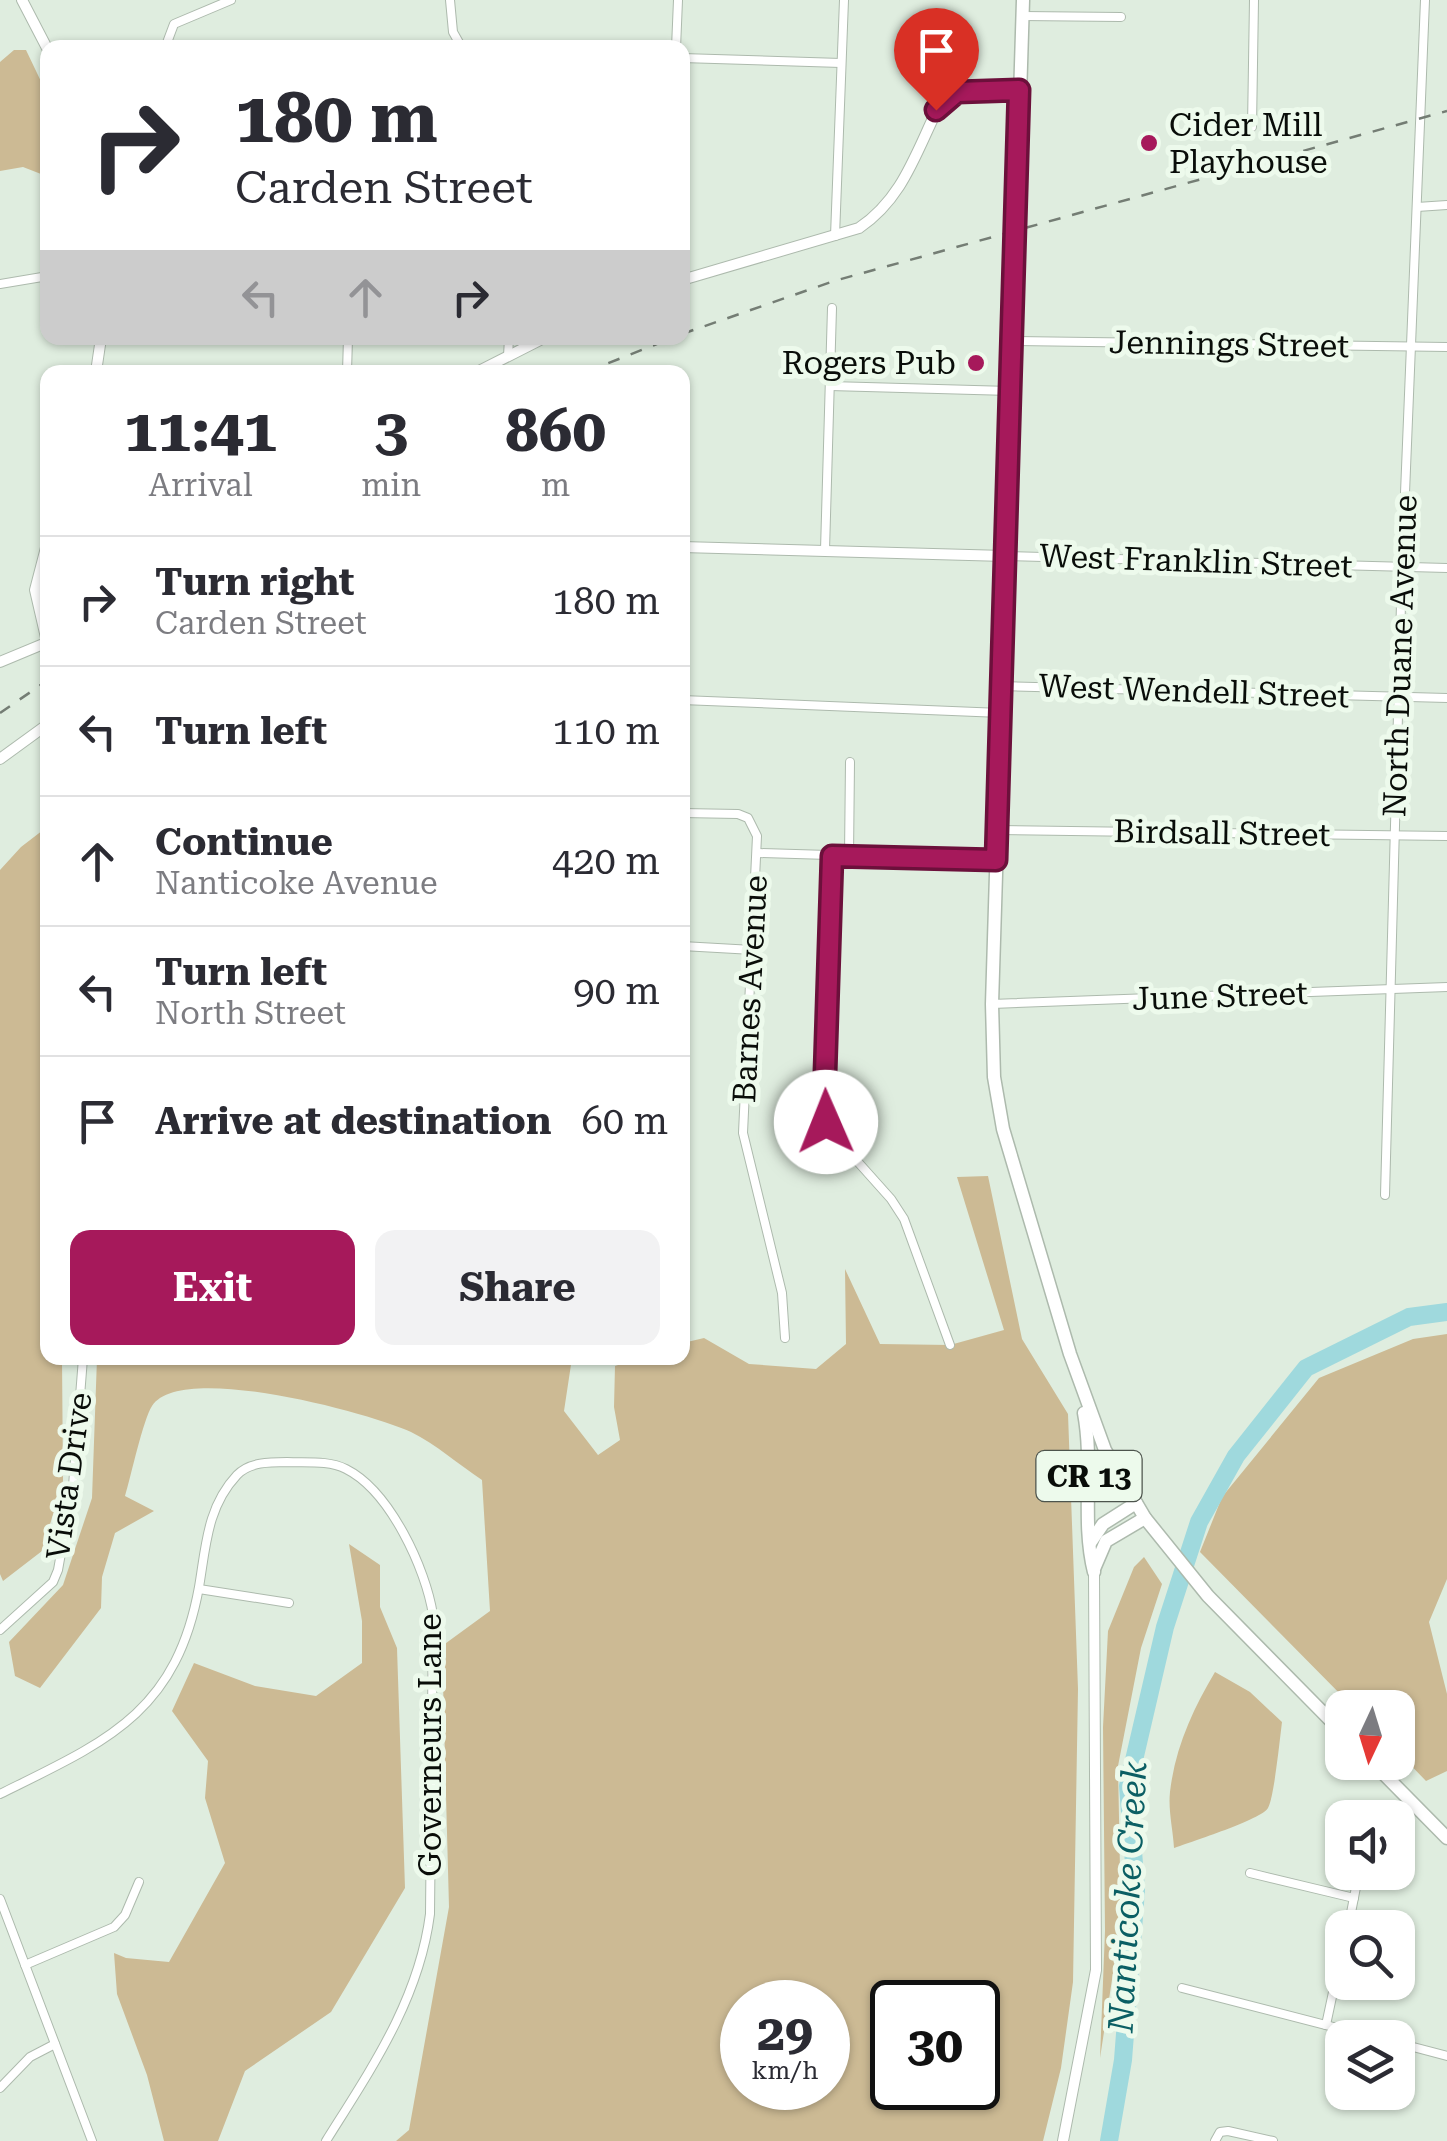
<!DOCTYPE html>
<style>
body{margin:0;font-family:"Roboto Serif",serif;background:#f2f2f3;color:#2b2b33;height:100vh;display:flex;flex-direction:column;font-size:38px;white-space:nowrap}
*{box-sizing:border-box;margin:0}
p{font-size:32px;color:#7c7c81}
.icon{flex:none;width:55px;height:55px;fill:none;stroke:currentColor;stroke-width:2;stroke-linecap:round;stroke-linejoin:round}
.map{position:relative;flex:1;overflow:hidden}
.side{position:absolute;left:40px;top:365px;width:650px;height:1000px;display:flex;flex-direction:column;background:#fff;border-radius:20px;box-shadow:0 2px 8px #0004}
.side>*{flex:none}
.hud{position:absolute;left:40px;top:40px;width:650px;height:305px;border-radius:20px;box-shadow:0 2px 8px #0004;background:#fff;color:#2b2b33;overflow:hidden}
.needle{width:65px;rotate:184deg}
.tools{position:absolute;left:1325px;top:1690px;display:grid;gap:20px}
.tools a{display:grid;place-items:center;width:90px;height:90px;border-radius:20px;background:#fff;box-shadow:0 2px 8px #0004;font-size:50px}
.speed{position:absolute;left:720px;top:1980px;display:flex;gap:20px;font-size:50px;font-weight:700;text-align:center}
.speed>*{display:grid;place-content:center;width:130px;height:130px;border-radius:50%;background:#fff;box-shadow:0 2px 8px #0004;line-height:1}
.speed small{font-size:25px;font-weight:400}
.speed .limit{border:5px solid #111;border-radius:15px;background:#fff;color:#111}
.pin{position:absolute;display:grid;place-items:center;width:85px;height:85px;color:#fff;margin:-102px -42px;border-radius:50% 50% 50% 0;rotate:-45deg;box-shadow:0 0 10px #0007}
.pin .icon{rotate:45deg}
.me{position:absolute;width:110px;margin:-55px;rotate:359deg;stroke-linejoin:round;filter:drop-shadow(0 0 8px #0008)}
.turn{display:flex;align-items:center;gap:35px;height:210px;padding:0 30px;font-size:45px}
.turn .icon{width:130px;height:130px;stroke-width:2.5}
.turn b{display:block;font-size:70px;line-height:85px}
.lanes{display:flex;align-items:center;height:95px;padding:0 30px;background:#0003;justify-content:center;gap:50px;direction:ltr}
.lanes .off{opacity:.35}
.eta{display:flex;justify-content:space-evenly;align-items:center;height:170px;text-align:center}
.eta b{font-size:60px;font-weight:700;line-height:70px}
.primary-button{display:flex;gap:20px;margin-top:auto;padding:20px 30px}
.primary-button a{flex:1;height:115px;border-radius:20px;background:#a6195b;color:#fff;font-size:40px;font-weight:700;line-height:115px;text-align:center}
.primary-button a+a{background:#f2f2f3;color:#2b2b33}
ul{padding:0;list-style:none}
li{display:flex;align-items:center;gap:30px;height:130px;padding:0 30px;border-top:2px solid #e1e1e2}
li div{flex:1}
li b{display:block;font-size:38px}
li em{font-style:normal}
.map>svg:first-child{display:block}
.green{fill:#ccba94;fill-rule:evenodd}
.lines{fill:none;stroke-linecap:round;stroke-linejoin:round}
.river{stroke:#9fd9dd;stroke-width:18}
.minor-casing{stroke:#adbaad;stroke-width:10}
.tertiary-casing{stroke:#adbaad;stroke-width:12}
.primary-casing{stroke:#adbaad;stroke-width:15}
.minor{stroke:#fff;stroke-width:8}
.tertiary{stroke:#fff;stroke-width:10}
.primary{stroke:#fff;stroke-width:12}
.rail{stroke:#747d74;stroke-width:2.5;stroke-dasharray:12 12;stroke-linecap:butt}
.route-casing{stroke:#6c103b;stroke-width:25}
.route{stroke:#a6195b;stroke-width:18}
.poi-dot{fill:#a6195b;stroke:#edfaec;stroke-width:4}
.labels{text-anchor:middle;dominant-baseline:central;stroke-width:10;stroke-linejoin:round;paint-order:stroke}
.shield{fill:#edfaec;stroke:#4d544d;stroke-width:2.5}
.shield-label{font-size:30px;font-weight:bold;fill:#090d09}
.poi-label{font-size:32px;fill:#090d09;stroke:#edfaec;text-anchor:start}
.street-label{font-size:32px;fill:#090d09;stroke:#edfaec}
.water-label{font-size:35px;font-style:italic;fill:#0b5f64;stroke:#edfaec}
</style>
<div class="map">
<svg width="1447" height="2141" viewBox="0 0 1447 2141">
<rect width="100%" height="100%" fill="#dfeddf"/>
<g class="green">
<path d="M 14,50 L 26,50 L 47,94 L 47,172 L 41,174 L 23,167 L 0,171 L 0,62 Z"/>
<path d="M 47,827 L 48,1358 L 62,1358 L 63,1481 L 42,1551 L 3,1581 L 0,1574 L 0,870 L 21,847 Z"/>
<path d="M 988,1176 L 1022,1339 L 1068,1414 L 1078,1689 L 1073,1982 L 1061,2068 L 1043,2141 L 396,2141 L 409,2130 L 449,1907 L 442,1646 L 490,1611 L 482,1480 C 459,1465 436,1444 411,1432 C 369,1413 180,1361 152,1406 C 143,1420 131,1476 125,1496 L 154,1511 L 115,1533 L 102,1577 L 101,1608 L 40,1688 L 15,1676 L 9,1642 L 63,1585 L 92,1498 L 97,1358 L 572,1358 L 564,1411 L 598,1455 L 620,1440 L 614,1407 L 615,1366 L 639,1358 L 682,1358 L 683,1343 L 704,1338 L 749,1364 L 816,1369 L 846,1344 L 845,1269 L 880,1344 L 950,1345 L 1004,1330 L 957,1177 ZM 742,2002 L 828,2002 L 828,2088 L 742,2088 ZM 892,2002 L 978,2002 L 978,2088 L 892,2088 Z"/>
<path d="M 1447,1334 L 1447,1579 L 1429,1622 L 1447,1694 L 1447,1771 L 1426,1781 L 1398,1752 L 1398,1708 L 1353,1707 L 1200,1552 L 1222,1497 L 1319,1378 L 1413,1339 Z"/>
<path d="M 349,1544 L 380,1565 L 380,1607 L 397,1648 L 405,1888 L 331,2012 L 245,2071 L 218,2141 L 164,2141 L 147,2075 L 117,1994 L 114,1953 L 126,1958 L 169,1962 L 225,1863 L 205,1798 L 208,1761 L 172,1711 L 194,1663 L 255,1686 L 316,1696 L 362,1663 L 362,1621 Z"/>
<path d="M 1144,1557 L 1162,1584 L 1141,1648 L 1118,1766 L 1121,1921 L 1100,2058 L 1105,1931 L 1103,1727 L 1108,1631 L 1134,1567 Z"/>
<path d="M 1215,1672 L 1250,1692 L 1282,1722 C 1280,1738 1274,1798 1268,1808 C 1262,1819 1191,1842 1174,1848 C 1173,1830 1168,1810 1170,1792 C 1175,1748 1193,1709 1215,1672 Z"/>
</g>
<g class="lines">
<path class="river" d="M 1109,2141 L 1123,2060 L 1136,1890 L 1128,1786 L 1165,1627 L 1199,1522 L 1236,1456 L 1306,1368 L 1409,1317 L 1447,1312"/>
<g class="minor-casing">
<g id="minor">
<path d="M 450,0 L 453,32 L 462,48"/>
<path d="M 1022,16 L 1121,17"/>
<path d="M 165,48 L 174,24 L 231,0"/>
<path d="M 676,48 L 678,0"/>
<path d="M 682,58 L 841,63"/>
<path d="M 1252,127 L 1254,0"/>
<path d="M 1417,207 L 1447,205"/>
<path d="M 835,236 L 844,0"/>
<path d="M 0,284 L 48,276"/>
<path d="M 1012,341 L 1447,347"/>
<path d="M 508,356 L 509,338"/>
<path d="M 347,372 L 348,338"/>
<path d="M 830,386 L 1010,391"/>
<path d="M 825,550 L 832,308"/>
<path d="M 1005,556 L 1447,568"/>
<path d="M 1002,686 L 1447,698"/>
<path d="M 682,700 L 1001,713"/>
<path d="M 682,813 L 738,814 L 748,818 L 757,836 L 743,1133 L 782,1293 L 785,1338"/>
<path d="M 997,830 L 1447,836"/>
<path d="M 758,853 L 996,860"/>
<path d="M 832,855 L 823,1104 L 826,1122 L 832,1133 L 891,1199 L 904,1219 L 950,1345"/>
<path d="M 849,856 L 850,762"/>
<path d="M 682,946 L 753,950"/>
<path d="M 992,1004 L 1447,987"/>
<path d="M 1385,1195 L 1402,567 L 1425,0"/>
<path d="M 199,1589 L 289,1603"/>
<path d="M 0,1630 L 53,1582 L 58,1570 L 73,1486 L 83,1358"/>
<path d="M 0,1794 C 105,1742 176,1714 199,1587 C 206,1546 207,1507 237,1475 C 249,1462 270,1462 287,1462 C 306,1463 328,1460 346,1469 C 390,1491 426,1569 433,1615 L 430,1914 C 419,2000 371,2069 326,2141"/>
<path d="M 1250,1873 L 1354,1898"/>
<path d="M 0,1899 L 92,2141"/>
<path d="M 1348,1928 L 1359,1872"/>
<path d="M 25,1965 L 114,1927 L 125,1915 L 139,1882"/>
<path d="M 1182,1988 L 1376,2038"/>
<path d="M 1326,2025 L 1342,1950"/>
<path d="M 1398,2043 L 1447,2056"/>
<path d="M 0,2088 L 30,2057 L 55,2044"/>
<path d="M 1215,2141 L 1220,2132 L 1228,2131 L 1273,2141"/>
</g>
</g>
<g class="tertiary-casing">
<g id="tertiary">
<path d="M 22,0 L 48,50"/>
<path d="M 682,280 L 859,228 C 902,199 915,155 937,110 C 960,83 986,90 1019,90"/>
<path d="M 96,372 L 101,338"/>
<path d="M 477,372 L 544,338"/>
<path d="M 682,547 L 1005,556"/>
<path d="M 47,642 L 35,590 L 48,540"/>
<path d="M 0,662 L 48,642"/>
<path d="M 0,759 L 48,724"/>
<path d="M 1063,2141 L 1096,1970 L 1094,1572"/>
</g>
</g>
<g class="primary-casing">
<g id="primary">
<path d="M 1023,0 L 992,1004 L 994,1077 L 1003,1129 L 1070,1354 L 1105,1450 L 1145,1518 L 1208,1596 L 1342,1732"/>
<path d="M 1084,1413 C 1094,1466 1081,1520 1094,1572"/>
<path d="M 1090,1543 L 1103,1524 L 1136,1503"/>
<path d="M 1094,1569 L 1106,1541 L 1145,1518"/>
<path d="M 1372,1762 L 1447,1838"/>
</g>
</g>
<use href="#minor" class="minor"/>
<use href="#tertiary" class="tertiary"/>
<use href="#primary" class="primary"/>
<g class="rail">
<path d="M 682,334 L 834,281 L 1447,111"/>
<path d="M 586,372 L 672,338"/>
<path d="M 0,713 L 48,680"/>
</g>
</g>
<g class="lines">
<g class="route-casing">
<path id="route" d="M 826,1122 L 824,1104 L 832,856 L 996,860 L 1019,90 L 957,92 L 936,110"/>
</g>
<use href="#route" class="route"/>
</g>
<g class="poi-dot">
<circle cx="1149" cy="143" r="10"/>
<circle cx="976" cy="363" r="10"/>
</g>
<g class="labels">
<rect class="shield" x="1036.5" y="1451" width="105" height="50" rx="8"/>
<g class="shield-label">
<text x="1089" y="1476">CR 13</text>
</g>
<g class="poi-label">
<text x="1169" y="125">Cider Mill<tspan x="1169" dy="37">Playhouse</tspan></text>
<text x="956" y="363" text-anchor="end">Rogers Pub</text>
</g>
<g class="street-label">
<text transform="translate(1229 344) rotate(1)">Jennings Street</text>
<text transform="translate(1196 561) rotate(2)">West Franklin Street</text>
<text transform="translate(1400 656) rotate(-88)">North Duane Avenue</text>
<text transform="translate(1194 691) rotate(2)">West Wendell Street</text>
<text transform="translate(1222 833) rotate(1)">Birdsall Street</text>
<text transform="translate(750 989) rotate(-87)">Barnes Avenue</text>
<text transform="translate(1220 996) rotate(-2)">June Street</text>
<text transform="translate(69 1476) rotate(-82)">Vista Drive</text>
<text transform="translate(430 1745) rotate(-90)">Governeurs Lane</text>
</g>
<g class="water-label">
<text transform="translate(1128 1897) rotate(-87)">Nanticoke Creek</text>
</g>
</g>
</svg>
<div class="tools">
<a><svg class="needle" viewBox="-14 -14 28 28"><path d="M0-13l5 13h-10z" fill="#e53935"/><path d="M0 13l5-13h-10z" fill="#7c7c81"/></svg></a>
<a><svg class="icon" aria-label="sound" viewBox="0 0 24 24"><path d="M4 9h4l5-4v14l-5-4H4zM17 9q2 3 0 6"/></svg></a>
<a><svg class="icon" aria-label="search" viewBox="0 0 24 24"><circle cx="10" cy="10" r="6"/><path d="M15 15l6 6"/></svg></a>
<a><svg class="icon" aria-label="layers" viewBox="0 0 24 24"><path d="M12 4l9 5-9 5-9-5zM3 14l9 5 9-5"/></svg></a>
</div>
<div class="speed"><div>29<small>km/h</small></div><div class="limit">30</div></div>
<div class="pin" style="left:936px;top:110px;background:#d93025"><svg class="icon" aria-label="arrive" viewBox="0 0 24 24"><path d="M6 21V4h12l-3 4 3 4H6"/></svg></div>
<svg class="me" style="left:826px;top:1122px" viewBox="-20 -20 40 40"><circle r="19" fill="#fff"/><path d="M0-13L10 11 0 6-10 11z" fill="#a6195b"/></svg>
<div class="hud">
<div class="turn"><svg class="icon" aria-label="right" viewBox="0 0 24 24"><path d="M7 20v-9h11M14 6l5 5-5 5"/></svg><div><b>180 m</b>Carden Street</div></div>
<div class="lanes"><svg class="icon off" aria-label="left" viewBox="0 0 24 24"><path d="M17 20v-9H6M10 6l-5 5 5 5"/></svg><svg class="icon off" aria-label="ahead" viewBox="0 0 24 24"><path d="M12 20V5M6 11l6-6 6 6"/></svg><svg class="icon" aria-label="right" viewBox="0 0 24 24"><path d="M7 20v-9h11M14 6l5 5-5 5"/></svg></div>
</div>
<section class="side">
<div class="eta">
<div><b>11:41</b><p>Arrival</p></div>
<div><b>3</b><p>min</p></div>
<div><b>860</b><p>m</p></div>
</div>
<ul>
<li><svg class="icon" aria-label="right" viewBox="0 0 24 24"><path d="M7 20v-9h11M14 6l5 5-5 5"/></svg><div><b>Turn right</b><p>Carden Street</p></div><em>180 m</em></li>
<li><svg class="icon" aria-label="left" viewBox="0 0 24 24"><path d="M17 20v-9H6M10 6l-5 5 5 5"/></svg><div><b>Turn left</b></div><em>110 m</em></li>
<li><svg class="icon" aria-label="ahead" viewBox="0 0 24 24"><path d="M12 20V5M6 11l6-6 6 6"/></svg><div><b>Continue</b><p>Nanticoke Avenue</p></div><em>420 m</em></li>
<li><svg class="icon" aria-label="left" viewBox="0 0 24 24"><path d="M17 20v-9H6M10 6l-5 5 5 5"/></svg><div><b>Turn left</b><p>North Street</p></div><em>90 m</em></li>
<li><svg class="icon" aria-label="arrive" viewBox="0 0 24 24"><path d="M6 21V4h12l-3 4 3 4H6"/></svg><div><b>Arrive at destination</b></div><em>60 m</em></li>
</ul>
<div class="primary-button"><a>Exit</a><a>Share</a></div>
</section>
</div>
